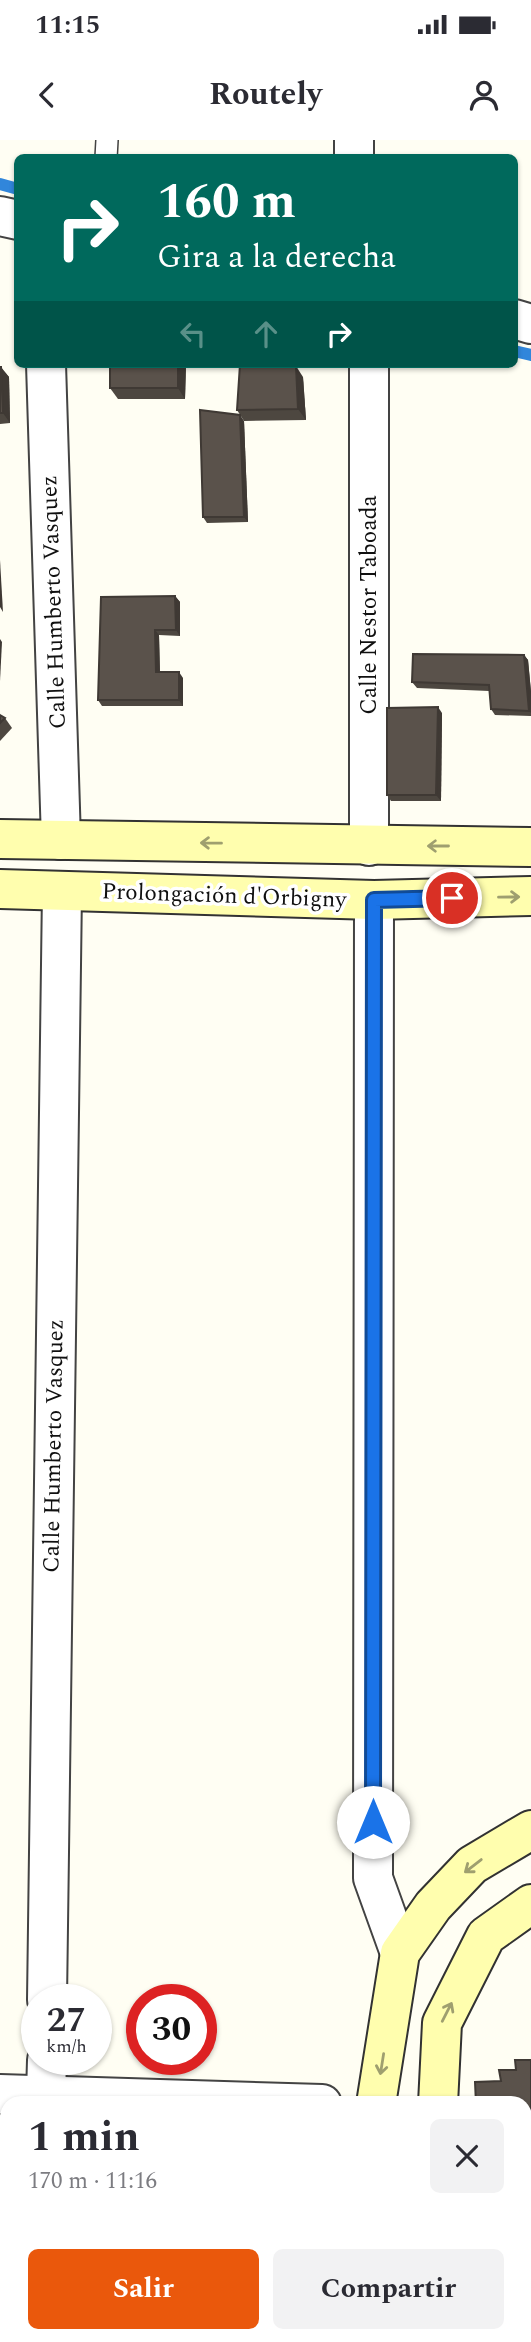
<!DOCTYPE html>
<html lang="es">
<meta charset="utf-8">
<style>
body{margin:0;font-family:Spectral,serif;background:#f2f2f3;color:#2b2b33;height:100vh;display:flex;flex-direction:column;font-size:26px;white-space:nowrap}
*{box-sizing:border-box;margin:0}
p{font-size:23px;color:#7c7c81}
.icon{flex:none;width:38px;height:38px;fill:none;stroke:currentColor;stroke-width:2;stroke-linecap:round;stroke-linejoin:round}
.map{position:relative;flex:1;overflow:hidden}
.panel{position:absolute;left:0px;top:1956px;width:532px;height:247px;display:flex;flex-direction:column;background:#fff;border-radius:21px 21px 0 0;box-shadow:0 2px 5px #0004}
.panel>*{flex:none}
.banner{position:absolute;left:14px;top:14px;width:504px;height:214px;border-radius:10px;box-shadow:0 2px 5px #0004;background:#00695c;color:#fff;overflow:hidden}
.speed{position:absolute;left:21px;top:1844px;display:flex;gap:14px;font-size:35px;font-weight:700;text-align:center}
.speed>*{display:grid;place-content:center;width:91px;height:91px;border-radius:50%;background:#fff;box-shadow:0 2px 5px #0004;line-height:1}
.speed small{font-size:18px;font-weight:400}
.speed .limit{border:10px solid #d22;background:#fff;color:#111}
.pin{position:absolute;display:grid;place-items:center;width:60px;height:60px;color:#fff;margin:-30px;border:4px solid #fff;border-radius:50%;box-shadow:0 2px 7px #0007}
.me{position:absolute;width:77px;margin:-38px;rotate:0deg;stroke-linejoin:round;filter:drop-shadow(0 0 5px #0008)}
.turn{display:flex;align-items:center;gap:24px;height:147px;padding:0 28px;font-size:32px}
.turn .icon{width:91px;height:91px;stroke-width:2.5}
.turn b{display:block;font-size:49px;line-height:60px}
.lanes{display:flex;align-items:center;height:66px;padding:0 28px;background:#0003;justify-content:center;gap:35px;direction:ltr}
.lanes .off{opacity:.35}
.round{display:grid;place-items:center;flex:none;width:74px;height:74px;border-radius:10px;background:#f2f2f3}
.summary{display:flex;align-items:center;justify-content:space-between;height:119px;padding:0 28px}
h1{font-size:42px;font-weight:700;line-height:52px}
.cta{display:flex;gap:14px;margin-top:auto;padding:14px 28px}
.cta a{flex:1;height:80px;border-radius:10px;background:#ea580c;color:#fff;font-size:28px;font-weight:700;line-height:80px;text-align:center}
.cta a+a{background:#f2f2f3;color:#2b2b33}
.status{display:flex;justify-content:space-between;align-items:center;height:49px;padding:0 35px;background:#fff;direction:ltr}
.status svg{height:19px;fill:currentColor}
header{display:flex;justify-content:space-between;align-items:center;height:91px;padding:0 28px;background:#fff;font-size:32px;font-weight:700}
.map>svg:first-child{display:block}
.park{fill:url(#park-tufts)}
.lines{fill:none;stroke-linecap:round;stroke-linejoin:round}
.stream{stroke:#3186db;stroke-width:12}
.lane-casing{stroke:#434343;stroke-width:24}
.street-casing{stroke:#434343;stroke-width:42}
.secondary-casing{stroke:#323232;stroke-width:42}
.path{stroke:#323232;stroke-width:4.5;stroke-dasharray:7 3.5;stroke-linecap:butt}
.lane{stroke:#fff;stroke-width:21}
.street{stroke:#fff;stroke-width:38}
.secondary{stroke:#fffeae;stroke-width:38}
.wall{fill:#4d4740}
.shaded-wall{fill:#3f3934}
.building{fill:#5a524b;stroke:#3f3934;stroke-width:2}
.oneway{stroke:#9f9f6f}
.route-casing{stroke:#114b97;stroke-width:18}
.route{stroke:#1a73e8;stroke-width:12}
.labels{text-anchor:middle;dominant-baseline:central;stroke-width:7;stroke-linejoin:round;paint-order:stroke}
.street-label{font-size:23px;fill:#101010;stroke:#fff}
</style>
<div class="status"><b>11:15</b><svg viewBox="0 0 49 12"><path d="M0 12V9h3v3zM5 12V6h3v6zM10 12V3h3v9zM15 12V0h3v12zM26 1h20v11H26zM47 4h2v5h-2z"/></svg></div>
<header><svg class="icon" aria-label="back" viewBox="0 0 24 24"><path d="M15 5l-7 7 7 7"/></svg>Routely<svg class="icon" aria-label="person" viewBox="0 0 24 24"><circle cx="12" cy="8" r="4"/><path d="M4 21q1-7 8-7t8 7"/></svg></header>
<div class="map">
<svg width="531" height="2202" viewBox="0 0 531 2202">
<defs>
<pattern id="park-tufts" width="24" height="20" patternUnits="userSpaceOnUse" patternTransform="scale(1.75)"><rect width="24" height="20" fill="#ceefb7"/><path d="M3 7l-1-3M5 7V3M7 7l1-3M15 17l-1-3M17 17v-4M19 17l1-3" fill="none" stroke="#b0cc9c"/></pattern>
</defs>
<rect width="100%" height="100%" fill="#fffef3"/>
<path class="park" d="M 0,1978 L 7,1978 L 7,2196 L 317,2196 L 314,2202 L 0,2202 Z"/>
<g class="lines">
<g class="stream">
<path d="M 0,44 L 18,49"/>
<path d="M 514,211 L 531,215"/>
</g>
<g class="lane-casing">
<path id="lane" d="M 106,18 L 107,0"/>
</g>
<g class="street-casing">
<g id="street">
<path d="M 354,0 L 354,18"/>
<path d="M 0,76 L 18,80"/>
<path d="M 514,179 L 531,184"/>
<path d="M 46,224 L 61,700"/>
<path d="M 369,706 L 369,224"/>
<path d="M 374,760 L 373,1738 L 400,1813"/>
<path d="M 47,1860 L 62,751"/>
<path d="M 0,1954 L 322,1964"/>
<path d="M 46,1955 L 47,1920"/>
</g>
</g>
<g class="secondary-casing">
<g id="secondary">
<path d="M 0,699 L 531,707"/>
<path d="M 0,749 L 374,760 L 531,756"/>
<path d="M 376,1964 L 400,1813 L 433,1766 L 472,1725 L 531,1690"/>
<path d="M 438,1964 L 442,1883 L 486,1796 L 531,1764"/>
<path d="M 345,2202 L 348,2196"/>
<path d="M 410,2202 L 413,2196"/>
</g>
</g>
<g class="path">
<path d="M 29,2196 L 29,2202"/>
<path d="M 78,2196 L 78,2202"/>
</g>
<use href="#lane" class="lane"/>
<use href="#street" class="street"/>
<use href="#secondary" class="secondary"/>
</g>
<g class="wall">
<path d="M 110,224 L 186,224 L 185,259 L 118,259 L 110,248 Z"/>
<path d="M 0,227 L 9,237 L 10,283 L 0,284 Z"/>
<path d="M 303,237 L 306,280 L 244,281 L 237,270 Z"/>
<path d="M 244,281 L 248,382 L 207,383 L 203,377 Z"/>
<path d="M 175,456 L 180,462 L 180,496 L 159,495 L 160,532 L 183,538 L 183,566 L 102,566 L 98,560 Z"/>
<path d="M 524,515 L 528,520 L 531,552 L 531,576 L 495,575 L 491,569 L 489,551 L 417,548 L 412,542 Z"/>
<path d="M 442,573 L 441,661 L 391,661 L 387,655 Z"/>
<path d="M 0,575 L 5,578 L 12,588 L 0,601 Z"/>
<path d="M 531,1920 L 531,2072 L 525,2064 L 525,1964 L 501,1941 Z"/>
<path d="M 525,2071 L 527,2073 L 531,2074 L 531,2135 L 529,2135 L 531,2145 L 525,2145 Z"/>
</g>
<g class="shaded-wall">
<path d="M 178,224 L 186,224 L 185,259 L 178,248 Z"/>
<path d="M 296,226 L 303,237 L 306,280 L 298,269 Z"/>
<path d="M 1,227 L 9,237 L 10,283 L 3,273 Z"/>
<path d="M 240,275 L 244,281 L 248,382 L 244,377 Z"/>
<path d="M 0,420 L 3,472 L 0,467 Z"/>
<path d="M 175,456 L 180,462 L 180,496 L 176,490 Z"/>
<path d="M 155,490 L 159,495 L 160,538 L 156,532 Z"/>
<path d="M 0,499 L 2,502 L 0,541 Z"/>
<path d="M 524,515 L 528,520 L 531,552 L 531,573 L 529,571 Z"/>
<path d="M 179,532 L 183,538 L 183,566 L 179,560 Z"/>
<path d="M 438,567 L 442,573 L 441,661 L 436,655 Z"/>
<path d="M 525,2129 L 529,2135 L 531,2145 L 525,2137 Z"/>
</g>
<g class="building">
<rect x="110" y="224" width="68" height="24"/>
<path d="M 240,224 L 268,224 L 296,226 L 298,269 L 237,270 Z"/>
<path d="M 0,227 L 1,227 L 3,273 L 0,273 Z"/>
<path d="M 200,270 L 240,275 L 244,377 L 203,377 Z"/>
<path d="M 175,456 L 176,490 L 155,490 L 156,532 L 179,532 L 179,560 L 98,560 L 101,457 Z"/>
<path d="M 413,514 L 524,515 L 529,571 L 491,569 L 489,545 L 412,542 Z"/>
<path d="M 438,567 L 436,655 L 387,655 L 387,568 Z"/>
<path d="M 0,575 L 5,578 L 0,583 Z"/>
<path d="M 515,1920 L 531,1920 L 531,1983 L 525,1984 L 525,1964 L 476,1964 L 475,1942 L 501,1941 L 499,1930 L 516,1930 Z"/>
<rect x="525" y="1996" width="6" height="63"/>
<path d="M 525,2073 L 531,2074 L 531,2100 L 526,2101 L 526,2106 L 530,2106 L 531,2124 L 525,2124 Z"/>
<path d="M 525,2151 L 531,2151 L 531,2202 L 516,2202 L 515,2196 L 525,2196 Z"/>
</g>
<defs><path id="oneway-shaft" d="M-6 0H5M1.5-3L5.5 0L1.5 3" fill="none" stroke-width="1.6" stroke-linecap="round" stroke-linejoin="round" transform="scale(1.75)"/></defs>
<g class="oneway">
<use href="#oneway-shaft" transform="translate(211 703) rotate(-179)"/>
<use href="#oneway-shaft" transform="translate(438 706) rotate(-180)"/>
<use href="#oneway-shaft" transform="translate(509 757) rotate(-1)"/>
<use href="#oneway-shaft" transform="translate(473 1726) rotate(142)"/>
<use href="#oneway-shaft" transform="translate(447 1872) rotate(-63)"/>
<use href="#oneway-shaft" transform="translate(382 1924) rotate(99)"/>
</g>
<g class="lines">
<g class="route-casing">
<path id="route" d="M 373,1682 L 374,760 L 452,758"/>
</g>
<use href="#route" class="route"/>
</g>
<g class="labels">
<g class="street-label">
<text transform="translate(54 462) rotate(-92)">Calle Humberto Vasquez</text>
<text transform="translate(369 465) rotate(-90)">Calle Nestor Taboada</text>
<text transform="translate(224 756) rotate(2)">Prolongación d'Orbigny</text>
<text transform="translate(54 1306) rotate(-89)">Calle Humberto Vasquez</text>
</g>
</g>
</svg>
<div class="speed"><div>27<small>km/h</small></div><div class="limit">30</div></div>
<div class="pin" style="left:452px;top:758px;background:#d93025"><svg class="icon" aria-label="arrive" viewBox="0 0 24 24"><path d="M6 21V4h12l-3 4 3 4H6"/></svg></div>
<svg class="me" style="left:373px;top:1682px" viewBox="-20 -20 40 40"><circle r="19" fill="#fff"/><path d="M0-13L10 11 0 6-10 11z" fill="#1a73e8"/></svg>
<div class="banner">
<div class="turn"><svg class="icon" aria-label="right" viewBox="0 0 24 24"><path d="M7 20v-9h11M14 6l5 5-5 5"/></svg><div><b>160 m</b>Gira a la derecha</div></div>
<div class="lanes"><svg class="icon off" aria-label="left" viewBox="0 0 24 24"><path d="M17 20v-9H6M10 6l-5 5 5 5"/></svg><svg class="icon off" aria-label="ahead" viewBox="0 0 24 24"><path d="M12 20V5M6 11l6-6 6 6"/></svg><svg class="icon" aria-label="right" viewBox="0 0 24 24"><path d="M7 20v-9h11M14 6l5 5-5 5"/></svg></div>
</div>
<section class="panel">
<div class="summary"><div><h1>1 min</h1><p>170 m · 11:16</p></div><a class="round"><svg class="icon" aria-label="close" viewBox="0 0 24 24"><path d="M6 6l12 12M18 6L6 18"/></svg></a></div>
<div class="cta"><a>Salir</a><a>Compartir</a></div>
</section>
</div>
